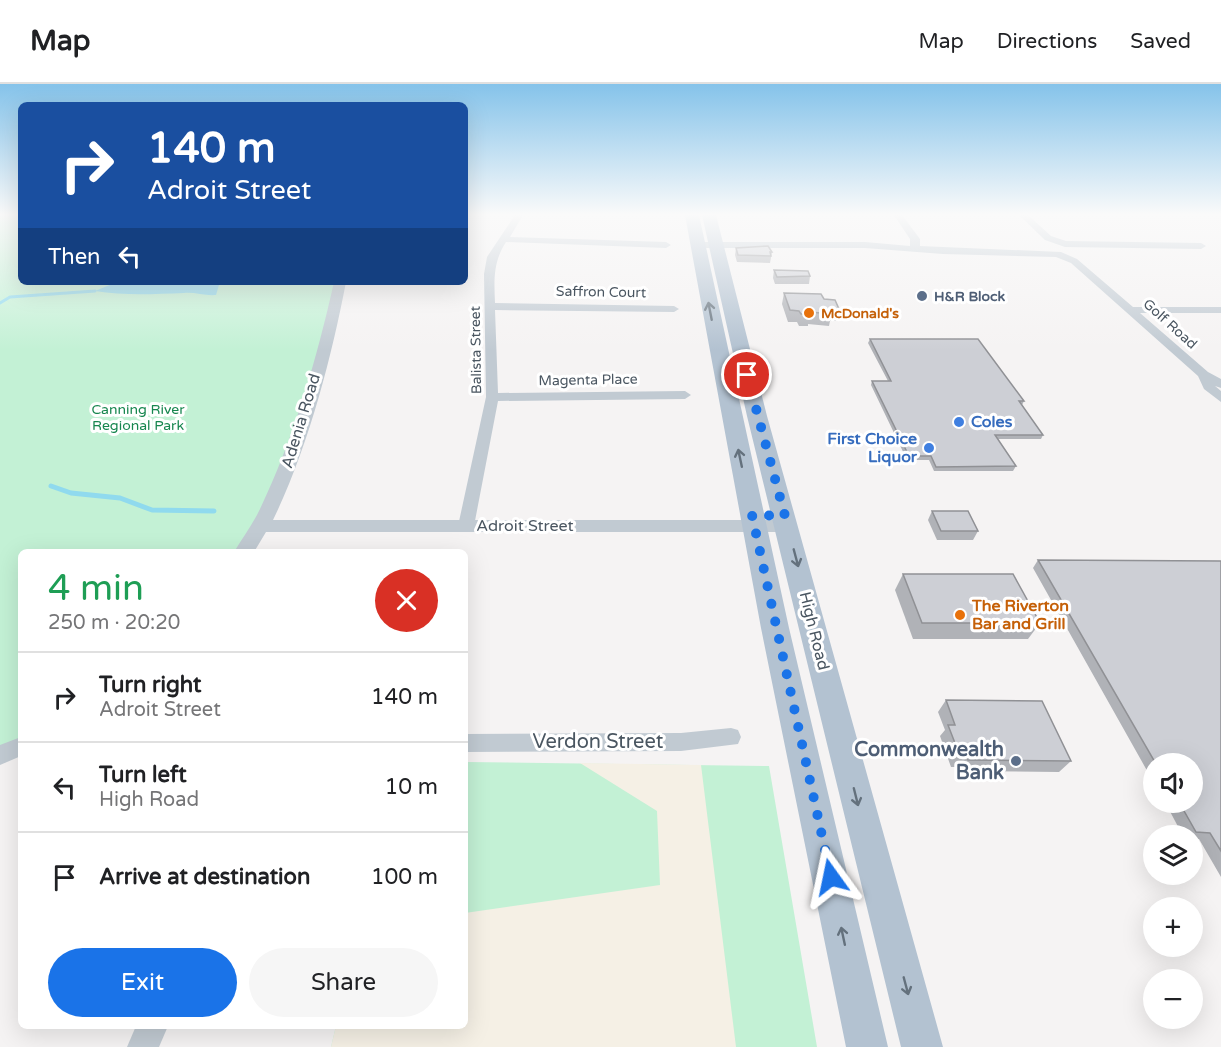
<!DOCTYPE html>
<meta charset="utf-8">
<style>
body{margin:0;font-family:"Varela Round",sans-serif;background:#f6f6f6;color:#202124;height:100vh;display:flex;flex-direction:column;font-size:22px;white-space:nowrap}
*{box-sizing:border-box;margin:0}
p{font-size:20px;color:#757577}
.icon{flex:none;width:33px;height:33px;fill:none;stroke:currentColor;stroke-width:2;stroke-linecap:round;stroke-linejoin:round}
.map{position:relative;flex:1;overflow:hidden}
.sheet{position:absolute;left:18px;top:465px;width:450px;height:480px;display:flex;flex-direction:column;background:#fff;border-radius:9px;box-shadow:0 6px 24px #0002}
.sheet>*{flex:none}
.banner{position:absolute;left:18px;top:18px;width:450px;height:183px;border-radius:9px;box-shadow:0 6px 24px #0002;background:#1a4fa0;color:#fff;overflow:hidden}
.tools{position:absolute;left:1143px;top:669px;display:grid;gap:12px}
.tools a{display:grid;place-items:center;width:60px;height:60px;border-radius:50%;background:#fff;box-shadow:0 6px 24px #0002;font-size:30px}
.pin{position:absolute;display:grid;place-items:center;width:51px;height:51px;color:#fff;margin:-26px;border:3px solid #fff;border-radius:50%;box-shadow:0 2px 6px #0007}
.me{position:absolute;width:66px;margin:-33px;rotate:348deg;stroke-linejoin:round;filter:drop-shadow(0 0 4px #0008)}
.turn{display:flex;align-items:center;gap:21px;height:126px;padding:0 30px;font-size:27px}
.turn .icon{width:78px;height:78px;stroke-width:2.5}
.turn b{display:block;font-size:42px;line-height:51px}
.then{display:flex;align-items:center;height:57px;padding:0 30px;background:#0003;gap:12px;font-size:22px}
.round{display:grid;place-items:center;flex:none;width:63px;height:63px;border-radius:32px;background:#f6f6f6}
.summary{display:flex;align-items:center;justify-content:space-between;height:102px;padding:0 30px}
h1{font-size:36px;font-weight:600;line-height:45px;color:#1e9e55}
.action{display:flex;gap:12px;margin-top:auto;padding:12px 30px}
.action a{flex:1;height:69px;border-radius:36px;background:#1a73e8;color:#fff;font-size:24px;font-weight:600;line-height:69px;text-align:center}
.action a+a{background:#f6f6f6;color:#202124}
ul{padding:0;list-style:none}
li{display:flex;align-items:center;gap:18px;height:90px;padding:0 30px;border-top:2px solid #e0e0e0}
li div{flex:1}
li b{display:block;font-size:22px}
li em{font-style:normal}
header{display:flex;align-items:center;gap:36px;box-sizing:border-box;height:84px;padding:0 30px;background:#fff;border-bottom:2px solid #e0e0e0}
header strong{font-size:28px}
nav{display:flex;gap:33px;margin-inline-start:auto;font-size:21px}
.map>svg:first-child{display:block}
.green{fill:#c3f1d5}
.sand{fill:#f5f0e5}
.water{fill:#90daee}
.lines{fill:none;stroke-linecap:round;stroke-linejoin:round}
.stream-far1{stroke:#90daee;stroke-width:3}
.stream{stroke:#90daee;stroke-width:5}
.minor{fill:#c1cad2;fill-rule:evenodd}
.tertiary{fill:#c1cad2;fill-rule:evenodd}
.primary{fill:#b3c2d1;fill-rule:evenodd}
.wall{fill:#b0b2b7}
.building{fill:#cdcfd5;stroke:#909195;stroke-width:1.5}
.oneway{stroke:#64717d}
.route{stroke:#1a73e8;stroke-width:10;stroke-dasharray:0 18}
.service-dot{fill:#5c6f8a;stroke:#fff;stroke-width:2}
.food-dot{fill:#e8710a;stroke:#fff;stroke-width:2}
.shop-dot{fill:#3f7fe0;stroke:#fff;stroke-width:2}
.labels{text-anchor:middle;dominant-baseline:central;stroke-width:6;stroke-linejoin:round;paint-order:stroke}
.far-street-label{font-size:14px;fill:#4a5661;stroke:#fff}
.far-service-label{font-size:14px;font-weight:bold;fill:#4e5e75;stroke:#fff;text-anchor:start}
.far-food-label{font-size:14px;font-weight:bold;fill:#c56008;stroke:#fff;text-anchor:start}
.far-park-label{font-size:14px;fill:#17864f;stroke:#fff}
.street-label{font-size:16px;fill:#4a5661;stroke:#fff}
.shop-label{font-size:16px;font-weight:bold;fill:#366cbe;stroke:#fff;text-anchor:start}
.food-label{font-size:16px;font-weight:bold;fill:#c56008;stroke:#fff;text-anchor:start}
.near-street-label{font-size:20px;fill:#4a5661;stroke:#fff}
.near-service-label{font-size:20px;font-weight:bold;fill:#4e5e75;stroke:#fff;text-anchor:end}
</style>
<header>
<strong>Map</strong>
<nav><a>Map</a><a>Directions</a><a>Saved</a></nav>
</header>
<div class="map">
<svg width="1221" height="963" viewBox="0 0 1221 963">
<rect width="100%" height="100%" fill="#f5f3f3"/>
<g class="green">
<path d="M 0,131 L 21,131 L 21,198 L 340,198 L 275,419 L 243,468 L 21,468 L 21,666 L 0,676 Z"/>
<path d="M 465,678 L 769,682 L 817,963 L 331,963 L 336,942 L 465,942 Z"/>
</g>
<path class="sand" d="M 580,679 L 701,681 L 736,963 L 331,963 L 336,942 L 465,942 L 465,829 L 660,801 L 657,727 Z"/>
<path class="water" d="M 135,198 L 209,198 L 219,201 L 216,211 C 205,212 195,208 184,209 C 154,210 125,212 95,207 L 112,200 Z"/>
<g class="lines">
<path class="stream-far1" d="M 0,219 L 10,213 L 95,207"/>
<path class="stream" d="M 51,402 L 71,409 L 120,414 L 152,426 L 214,427"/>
<g class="minor">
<path d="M 515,131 L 523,131 L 510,153 L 666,158 L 671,161 L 666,164 L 506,158 C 493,178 494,196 495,219 L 674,222 L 679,225 L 674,228 L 495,226 L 498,309 L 685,307 L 691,311 L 685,315 L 498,317 L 474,442 L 466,447 L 458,442 L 486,313 L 484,190 L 487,173 Z"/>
<path d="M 894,131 L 902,131 L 920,155 L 920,162 L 1061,168 L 1077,175 L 1133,223 L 1221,223 L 1221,229 L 1140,229 L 1208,288 L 1221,295 L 1221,304 L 1215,302 L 1221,307 L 1221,318 L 1204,305 L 1198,292 L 1071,179 L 1056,173 L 943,170 L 865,164 L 698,164 L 693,161 L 698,158 L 865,158 L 910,162 L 910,155 Z"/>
<path d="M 1019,131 L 1028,131 L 1051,152 L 1066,157 L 1201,159 L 1206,162 L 1201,165 L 1065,163 L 1045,156 Z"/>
<path d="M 731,644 L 738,646 L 741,653 L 738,660 L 681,667 L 465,668 L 465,650 L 681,649 Z"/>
<path d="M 21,653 L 21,672 L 0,681 L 0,661 Z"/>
</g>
<g class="tertiary">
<path d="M 334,198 L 346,198 C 331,276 308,364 273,436 L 787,436 L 794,437 L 796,442 L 794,447 L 787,448 L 266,448 L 254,468 L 234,468 C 243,453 253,440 260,425 C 294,354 317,274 334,198 Z"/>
<path d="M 136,942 L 168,942 L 159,963 L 127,963 Z"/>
</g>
<g class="primary">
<path d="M 685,131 L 699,131 L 789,544 L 888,963 L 846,963 L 761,544 Z"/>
<path d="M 702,131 L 716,131 L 767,332 L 943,963 L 901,963 L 747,332 Z"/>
</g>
</g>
<g class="wall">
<path d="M 736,164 L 772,168 L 770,179 L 737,178 L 735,171 Z"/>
<path d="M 774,186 L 810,192 L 809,200 L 775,200 L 773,194 Z"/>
<path d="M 784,209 L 824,215 L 839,225 L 836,237 L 830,237 L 829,242 L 808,240 L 808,242 L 799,242 L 797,238 L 788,238 L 782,220 Z"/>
<path d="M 870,255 L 1024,317 L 1022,321 L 1043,351 L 1041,355 L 998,355 L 1016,382 L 1013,387 L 934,387 L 929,376 L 907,376 L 871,301 L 872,297 L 888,297 L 868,259 Z"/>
<path d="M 932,427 L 978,447 L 973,456 L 937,456 L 928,436 Z"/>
<path d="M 1038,476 L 1221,477 L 1221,793 L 1199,755 L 1192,755 L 1192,752 L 1183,752 L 1165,718 L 1192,718 L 1192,680 L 1154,680 L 1154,699 L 1033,484 Z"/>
<path d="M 903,490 L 1040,539 L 1028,555 L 913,555 L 895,506 Z"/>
<path d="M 946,616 L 1071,677 L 1059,688 L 959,687 L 958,683 L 951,683 L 940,652 L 945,646 L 938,628 Z"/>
</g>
<g class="building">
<path d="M 768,162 L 772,168 L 770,168 L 771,172 L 738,171 L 736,164 Z"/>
<path d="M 774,186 L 808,187 L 810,192 L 777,193 Z"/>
<path d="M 784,209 L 821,210 L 824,215 L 835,216 L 839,225 L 829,225 L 832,230 L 809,228 L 811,230 L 801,230 L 799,227 L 790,226 Z"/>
<path d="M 870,255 L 978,255 L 1024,317 L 1019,317 L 1043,351 L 995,351 L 1016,382 L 936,383 L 931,372 L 909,372 L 872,297 L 891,297 Z"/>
<path d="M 932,427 L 968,427 L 978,447 L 941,447 Z"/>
<path d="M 1038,476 L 1221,477 L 1221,767 L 1210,749 L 1196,748 L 1179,718 L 1192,718 L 1192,680 L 1156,680 Z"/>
<path d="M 903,490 L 1013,490 L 1040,539 L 922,539 Z"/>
<path d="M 946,616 L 1042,617 L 1071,677 L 968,676 L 967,672 L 960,672 L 948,641 L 955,641 Z"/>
</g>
<defs><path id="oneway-shaft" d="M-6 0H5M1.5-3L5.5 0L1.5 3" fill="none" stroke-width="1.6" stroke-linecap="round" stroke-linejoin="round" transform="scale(1.5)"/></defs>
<g class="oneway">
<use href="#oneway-shaft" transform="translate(710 227) rotate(-101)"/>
<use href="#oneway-shaft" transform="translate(740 374) rotate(-102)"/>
<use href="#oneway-shaft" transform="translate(796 474) rotate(75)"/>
<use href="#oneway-shaft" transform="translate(856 713) rotate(76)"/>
<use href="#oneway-shaft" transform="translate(843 852) rotate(-102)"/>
<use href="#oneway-shaft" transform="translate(906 902) rotate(75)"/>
</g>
<linearGradient id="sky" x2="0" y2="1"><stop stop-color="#85c3ea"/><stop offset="0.49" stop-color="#fafafa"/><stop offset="1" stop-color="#fafafa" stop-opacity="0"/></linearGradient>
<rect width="1221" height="266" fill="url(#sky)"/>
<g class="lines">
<path class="route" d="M 747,291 L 785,432 L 752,431 L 831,793"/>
</g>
<g class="service-dot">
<circle cx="922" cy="212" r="6"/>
<circle cx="1016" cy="677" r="6"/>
</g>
<g class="food-dot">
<circle cx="809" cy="229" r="6"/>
<circle cx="960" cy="531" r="6"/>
</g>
<g class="shop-dot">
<circle cx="959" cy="338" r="6"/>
<circle cx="929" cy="364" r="6"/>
</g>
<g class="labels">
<g class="far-street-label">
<text transform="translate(601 208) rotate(1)">Saffron Court</text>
<text transform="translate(1170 240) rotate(42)">Golf Road</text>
<text transform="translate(476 266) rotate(-91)">Balista Street</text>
<text transform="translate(588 296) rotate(-1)">Magenta Place</text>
</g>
<g class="far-service-label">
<text x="934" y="212">H&amp;R Block</text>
</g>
<g class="far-food-label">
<text x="821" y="229">McDonald's</text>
</g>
<g class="far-park-label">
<text x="138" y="325">Canning River<tspan x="138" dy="16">Regional Park</tspan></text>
</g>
<g class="street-label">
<text transform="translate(301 337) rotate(-73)">Adenia Road</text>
<text x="525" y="442">Adroit Street</text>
<text transform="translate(814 547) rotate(76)">High Road</text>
</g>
<g class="shop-label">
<text x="971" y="338">Coles</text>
<text x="917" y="355" text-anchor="end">First Choice<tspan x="917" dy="18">Liquor</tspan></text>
</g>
<g class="food-label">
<text x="972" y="522">The Riverton<tspan x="972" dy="18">Bar and Grill</tspan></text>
</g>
<g class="near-street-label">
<text x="598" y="658">Verdon Street</text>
</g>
<g class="near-service-label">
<text x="1004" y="666">Commonwealth<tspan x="1004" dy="23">Bank</tspan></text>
</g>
</g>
</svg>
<div class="tools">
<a><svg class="icon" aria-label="sound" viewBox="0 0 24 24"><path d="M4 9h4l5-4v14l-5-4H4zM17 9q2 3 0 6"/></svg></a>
<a><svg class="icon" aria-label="layers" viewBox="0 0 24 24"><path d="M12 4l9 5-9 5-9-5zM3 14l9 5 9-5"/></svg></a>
<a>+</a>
<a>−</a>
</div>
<div class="pin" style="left:747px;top:291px;background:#d93025"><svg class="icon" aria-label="arrive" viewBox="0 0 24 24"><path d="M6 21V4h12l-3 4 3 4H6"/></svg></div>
<svg class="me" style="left:831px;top:793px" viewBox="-20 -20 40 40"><path d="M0-17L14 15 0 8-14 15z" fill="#1a73e8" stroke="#fff" stroke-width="4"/></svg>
<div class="banner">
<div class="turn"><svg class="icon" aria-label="right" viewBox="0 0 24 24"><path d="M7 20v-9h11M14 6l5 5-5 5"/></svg><div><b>140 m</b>Adroit Street</div></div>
<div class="then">Then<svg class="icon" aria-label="left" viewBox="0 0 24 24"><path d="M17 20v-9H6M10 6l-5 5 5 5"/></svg></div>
</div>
<section class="sheet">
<div class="summary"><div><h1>4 min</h1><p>250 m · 20:20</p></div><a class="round" style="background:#d93025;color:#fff"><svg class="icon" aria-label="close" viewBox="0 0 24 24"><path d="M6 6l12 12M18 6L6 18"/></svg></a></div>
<ul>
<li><svg class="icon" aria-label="right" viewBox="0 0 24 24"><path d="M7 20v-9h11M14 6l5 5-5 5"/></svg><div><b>Turn right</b><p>Adroit Street</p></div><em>140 m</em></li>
<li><svg class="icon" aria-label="left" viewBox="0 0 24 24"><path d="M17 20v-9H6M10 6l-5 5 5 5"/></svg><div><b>Turn left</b><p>High Road</p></div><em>10 m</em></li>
<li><svg class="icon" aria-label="arrive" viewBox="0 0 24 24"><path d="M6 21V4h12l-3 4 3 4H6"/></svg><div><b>Arrive at destination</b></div><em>100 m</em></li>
</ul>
<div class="action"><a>Exit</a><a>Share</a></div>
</section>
</div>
